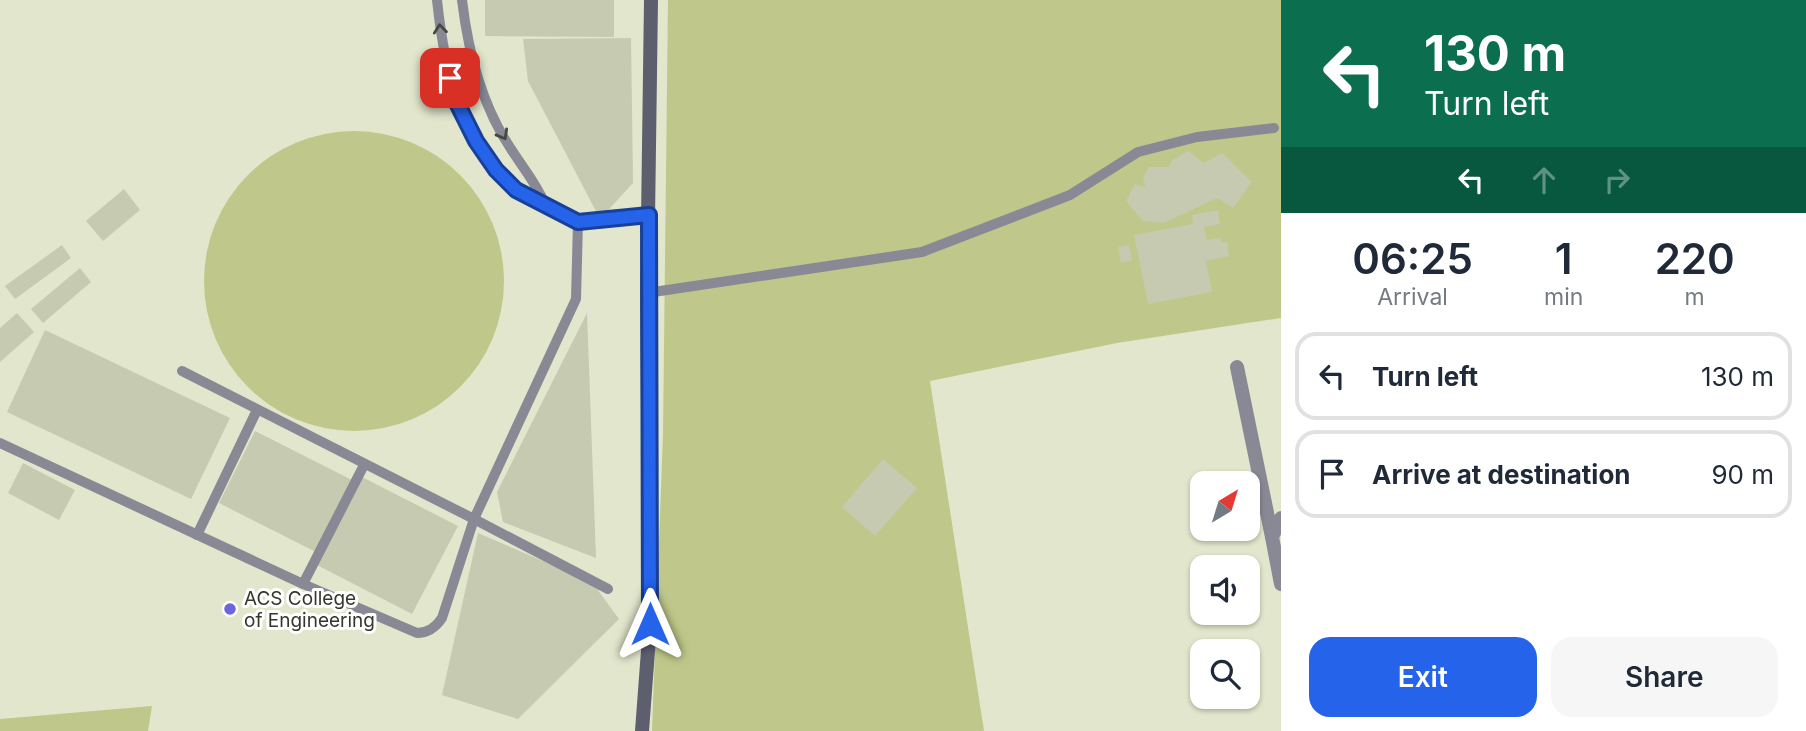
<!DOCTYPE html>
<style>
body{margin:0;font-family:Inter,sans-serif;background:#f6f6f7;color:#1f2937;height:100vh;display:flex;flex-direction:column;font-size:26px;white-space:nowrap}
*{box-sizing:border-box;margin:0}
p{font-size:23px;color:#747a83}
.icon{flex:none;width:38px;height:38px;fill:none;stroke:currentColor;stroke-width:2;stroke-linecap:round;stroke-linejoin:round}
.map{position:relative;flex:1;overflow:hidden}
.drawer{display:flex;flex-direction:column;background:#fff;width:525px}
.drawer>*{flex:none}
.banner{background:#0b6e4f;color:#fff;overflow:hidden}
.needle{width:46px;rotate:38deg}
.tools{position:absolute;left:1190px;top:471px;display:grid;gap:14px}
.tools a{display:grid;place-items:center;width:70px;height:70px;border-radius:14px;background:#fff;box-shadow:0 2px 5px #0004;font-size:35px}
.pin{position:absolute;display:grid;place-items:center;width:60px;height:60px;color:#fff;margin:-30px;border-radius:14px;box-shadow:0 4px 10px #0006}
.me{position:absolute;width:77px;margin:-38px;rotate:0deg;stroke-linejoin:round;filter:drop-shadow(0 0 5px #0008)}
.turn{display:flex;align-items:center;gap:24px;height:147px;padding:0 28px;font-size:32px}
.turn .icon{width:91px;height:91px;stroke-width:2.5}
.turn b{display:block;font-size:49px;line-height:60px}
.lanes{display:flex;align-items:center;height:66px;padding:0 28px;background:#0003;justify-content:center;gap:35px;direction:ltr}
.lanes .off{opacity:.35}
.eta{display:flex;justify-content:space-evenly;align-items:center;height:119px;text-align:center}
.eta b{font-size:42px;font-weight:600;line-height:49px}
.button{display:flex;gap:14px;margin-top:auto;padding:14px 28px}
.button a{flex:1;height:80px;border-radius:21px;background:#2563eb;color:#fff;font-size:28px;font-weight:600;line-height:80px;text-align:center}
.button a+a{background:#f6f6f7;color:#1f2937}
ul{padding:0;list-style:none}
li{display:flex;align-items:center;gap:21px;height:88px;margin:0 14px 10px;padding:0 14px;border:4px solid #e0e1e3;border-radius:21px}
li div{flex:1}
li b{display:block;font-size:26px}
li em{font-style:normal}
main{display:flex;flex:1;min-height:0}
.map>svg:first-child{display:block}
.green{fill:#bfc88a}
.building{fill:#c6cab0}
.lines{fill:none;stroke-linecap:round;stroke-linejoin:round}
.lane{stroke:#888994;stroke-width:10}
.street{stroke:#888994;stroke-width:14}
.secondary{stroke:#5d5e6e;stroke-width:14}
.oneway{stroke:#464741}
.route-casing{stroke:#184099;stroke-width:18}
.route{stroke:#2563eb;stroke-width:12}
.poi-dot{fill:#6c65df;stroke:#fff;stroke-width:2.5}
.labels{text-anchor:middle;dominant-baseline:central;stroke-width:6;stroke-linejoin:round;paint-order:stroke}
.poi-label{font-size:19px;fill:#35362c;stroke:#fff;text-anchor:start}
</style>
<main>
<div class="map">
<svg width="1281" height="731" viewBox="0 0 1281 731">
<rect width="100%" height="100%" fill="#e2e6cc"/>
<g class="green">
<path d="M 668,0 L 1281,0 L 1281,318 L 1117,343 L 930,381 L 984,731 L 652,731 L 663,434 Z"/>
<circle cx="354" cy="281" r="150"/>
<path d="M 152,706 L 148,731 L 0,731 L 0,719 Z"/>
</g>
<g class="building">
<path d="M 485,0 L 614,0 L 614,37 L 485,36 Z"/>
<path d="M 631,38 L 633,183 L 600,219 L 528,81 L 523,39 Z"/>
<path d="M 1188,151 L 1204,163 L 1222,153 L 1252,182 L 1233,208 L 1217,198 L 1164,223 L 1143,221 L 1126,201 L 1135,184 L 1146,187 L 1143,178 L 1149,167 L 1169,167 L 1172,160 Z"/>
<path d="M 124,189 L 140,210 L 103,241 L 86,221 Z"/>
<path d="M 1218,210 L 1220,224 L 1204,227 L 1207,240 L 1221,238 L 1222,243 L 1227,242 L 1229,256 L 1206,261 L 1212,292 L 1148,304 L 1134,235 L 1193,224 L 1192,215 Z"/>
<path d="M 62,245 L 71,258 L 15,299 L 5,286 Z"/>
<path d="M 1129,245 L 1132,260 L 1121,263 L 1118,247 Z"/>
<path d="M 80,268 L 91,282 L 43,323 L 31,309 Z"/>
<path d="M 17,313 L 34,332 L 0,362 L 0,328 Z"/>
<path d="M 587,313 L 596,558 L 503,522 L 497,492 Z"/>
<path d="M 45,330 L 230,418 L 191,499 L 7,412 Z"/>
<path d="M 255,431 L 352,480 L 316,552 L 219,503 Z"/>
<path d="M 883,459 L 917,488 L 875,536 L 842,507 Z"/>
<path d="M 23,463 L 75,490 L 59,520 L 8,493 Z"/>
<path d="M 362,477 L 458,526 L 412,614 L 317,565 Z"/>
<path d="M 478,533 L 552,565 L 597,589 L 619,619 L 518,719 L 442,695 Z"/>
</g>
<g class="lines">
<g class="lane">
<path d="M 462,0 C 468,51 482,106 511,149 C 523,168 536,183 545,204"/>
<path d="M 578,222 L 648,215"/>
<path d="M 647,293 L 922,252 L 1070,195 L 1138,152 L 1197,137 L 1274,128"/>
<path d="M 182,371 L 474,519 L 576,299 L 578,222 C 561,213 529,201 516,190 C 459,146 444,66 437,0"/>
<path d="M 0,443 L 303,584 L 364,465"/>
<path d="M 197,535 L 257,410"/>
<path d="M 303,584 L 417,633 C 428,633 436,627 442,618 L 474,519 L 608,589"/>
</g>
<g class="street">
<path d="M 1237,367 L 1272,537"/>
<path d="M 1281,518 L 1272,537 L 1281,584"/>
</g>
<path class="secondary" d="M 642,731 L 650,624 L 647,293 L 651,0"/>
</g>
<defs><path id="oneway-chevron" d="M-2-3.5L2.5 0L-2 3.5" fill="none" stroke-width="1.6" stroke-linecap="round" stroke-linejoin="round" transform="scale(1.75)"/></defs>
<g class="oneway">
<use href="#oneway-chevron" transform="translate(440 29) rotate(-96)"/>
<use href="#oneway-chevron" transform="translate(503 135) rotate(61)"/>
</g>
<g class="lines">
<g class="route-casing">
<path id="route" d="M 450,78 L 457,103 L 476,141 L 496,170 L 516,190 L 578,222 L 649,215 L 650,624"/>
</g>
<use href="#route" class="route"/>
</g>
<circle class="poi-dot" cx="230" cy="609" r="7"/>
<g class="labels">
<g class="poi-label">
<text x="244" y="598">ACS College<tspan x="244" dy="22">of Engineering</tspan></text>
</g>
</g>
</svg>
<div class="tools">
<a><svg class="needle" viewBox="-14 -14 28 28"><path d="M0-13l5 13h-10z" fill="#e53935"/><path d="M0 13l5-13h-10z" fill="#747a83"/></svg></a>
<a><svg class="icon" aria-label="sound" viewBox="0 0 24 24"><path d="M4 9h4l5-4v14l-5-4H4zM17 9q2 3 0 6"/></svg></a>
<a><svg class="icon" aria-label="search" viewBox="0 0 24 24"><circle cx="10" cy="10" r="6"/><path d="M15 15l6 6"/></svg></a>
</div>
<div class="pin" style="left:450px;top:78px;background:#d93025"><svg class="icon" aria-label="arrive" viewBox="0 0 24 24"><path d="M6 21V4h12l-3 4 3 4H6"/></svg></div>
<svg class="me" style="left:650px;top:624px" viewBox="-20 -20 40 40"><path d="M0-17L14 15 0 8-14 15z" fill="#2563eb" stroke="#fff" stroke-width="4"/></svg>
</div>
<section class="drawer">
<div class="banner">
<div class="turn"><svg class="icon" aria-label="left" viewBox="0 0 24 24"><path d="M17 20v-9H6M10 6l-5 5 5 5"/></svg><div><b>130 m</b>Turn left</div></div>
<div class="lanes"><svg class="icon" aria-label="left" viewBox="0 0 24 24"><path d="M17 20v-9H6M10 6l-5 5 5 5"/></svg><svg class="icon off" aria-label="ahead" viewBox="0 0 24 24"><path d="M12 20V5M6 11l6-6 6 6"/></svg><svg class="icon off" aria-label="right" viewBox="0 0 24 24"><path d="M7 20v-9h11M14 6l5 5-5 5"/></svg></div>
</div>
<div class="eta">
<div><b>06:25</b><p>Arrival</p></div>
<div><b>1</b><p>min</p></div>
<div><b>220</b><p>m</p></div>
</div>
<ul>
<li><svg class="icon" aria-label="left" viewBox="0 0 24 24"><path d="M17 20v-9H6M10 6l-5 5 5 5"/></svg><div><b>Turn left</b></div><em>130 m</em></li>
<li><svg class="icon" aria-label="arrive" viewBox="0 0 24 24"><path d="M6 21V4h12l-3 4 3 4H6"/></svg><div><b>Arrive at destination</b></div><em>90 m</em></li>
</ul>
<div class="button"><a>Exit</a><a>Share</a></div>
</section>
</main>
